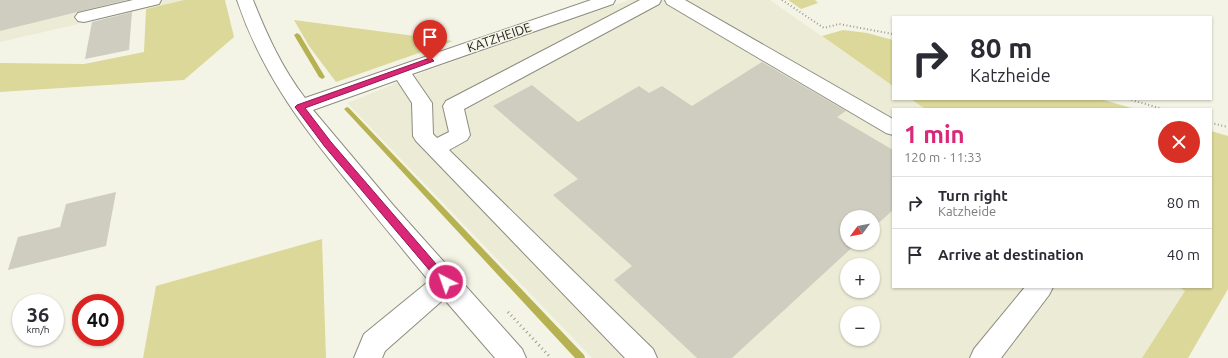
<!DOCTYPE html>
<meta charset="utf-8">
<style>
body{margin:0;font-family:Ubuntu,sans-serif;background:#f7f7f7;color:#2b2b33;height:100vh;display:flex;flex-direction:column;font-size:15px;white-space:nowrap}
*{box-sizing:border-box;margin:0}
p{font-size:13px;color:#7c7c81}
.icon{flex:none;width:22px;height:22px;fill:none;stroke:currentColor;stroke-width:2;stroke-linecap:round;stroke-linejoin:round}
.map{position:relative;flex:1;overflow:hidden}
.panel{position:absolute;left:892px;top:108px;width:320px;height:180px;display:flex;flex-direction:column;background:#fff;border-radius:0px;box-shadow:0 1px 3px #0004}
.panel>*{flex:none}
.guide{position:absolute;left:892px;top:16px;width:320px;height:84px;border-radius:0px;box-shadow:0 1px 3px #0004;background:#fff;color:#2b2b33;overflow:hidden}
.needle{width:26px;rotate:238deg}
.buttons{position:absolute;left:840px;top:210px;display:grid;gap:8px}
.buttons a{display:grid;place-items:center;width:40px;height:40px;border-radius:50%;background:#fff;box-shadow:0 1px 3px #0004;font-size:20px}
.speed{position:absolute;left:12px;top:294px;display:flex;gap:8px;font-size:20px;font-weight:700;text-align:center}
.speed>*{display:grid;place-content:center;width:52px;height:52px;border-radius:50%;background:#fff;box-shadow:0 1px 3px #0004;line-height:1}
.speed small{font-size:10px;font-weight:400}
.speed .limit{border:6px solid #d22;background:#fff;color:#111}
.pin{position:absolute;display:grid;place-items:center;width:34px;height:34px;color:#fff;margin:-41px -17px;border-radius:50% 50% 50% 0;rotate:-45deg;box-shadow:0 0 4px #0007}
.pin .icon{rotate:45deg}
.me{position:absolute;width:44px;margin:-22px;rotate:319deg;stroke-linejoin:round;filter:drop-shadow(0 0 3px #0008)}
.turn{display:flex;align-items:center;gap:14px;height:84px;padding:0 12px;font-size:18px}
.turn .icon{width:52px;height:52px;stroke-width:2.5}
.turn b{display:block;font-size:28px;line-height:34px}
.round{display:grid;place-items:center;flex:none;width:42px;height:42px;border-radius:21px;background:#f7f7f7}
.head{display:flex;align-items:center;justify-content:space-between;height:68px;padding:0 12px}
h1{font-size:24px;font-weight:600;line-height:30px;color:#db2777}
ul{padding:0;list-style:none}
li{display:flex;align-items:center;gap:12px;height:52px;padding:0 12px;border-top:1px solid #e1e1e2}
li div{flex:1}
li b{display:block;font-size:15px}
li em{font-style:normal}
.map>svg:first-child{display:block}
.built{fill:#ececd6;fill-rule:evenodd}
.green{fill:#dbd899}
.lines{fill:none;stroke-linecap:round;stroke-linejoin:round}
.stream{fill:#b7b251;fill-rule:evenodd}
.building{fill:#cecdbf}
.minor-casing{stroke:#8c8c7f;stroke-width:2}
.path-far1{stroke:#9b9b91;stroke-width:2;stroke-dasharray:1 2.5;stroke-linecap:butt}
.path{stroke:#9b9b91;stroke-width:3;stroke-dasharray:1 3.5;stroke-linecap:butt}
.minor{fill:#fff;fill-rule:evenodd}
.route{fill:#db2777;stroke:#8e194d}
.labels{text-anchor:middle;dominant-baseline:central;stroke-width:3;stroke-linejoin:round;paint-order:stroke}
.street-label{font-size:13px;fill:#1c1c16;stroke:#f4f4e6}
</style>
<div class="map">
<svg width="1228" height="358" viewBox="0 0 1228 358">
<rect width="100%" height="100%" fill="#f4f4e6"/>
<g class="built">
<path d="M 0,0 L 184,0 L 0,42 Z"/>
<path d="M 629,0 L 770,0 L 893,86 L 893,99 L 911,99 L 925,109 L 893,109 L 893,287 L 1179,287 L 1185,291 L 1142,358 L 592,358 L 347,103 L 429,70 ZM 847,217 L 873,217 L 873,243 L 847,243 ZM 847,265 L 873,265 L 873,291 L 847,291 ZM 847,313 L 873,313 L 873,339 L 847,339 Z"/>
</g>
<g class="green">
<path d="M 184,0 L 225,0 L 234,37 L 184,80 L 0,92 L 0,63 L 84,64 L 144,52 L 146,9 Z"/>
<path d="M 788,0 L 815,0 L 818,3 L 801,9 Z"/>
<path d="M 294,20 L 453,41 L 336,82 L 309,46 Z"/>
<path d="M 843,30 L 867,33 L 893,40 L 893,86 L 822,36 Z"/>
<path d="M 911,99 L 1100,99 L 1135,109 L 925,109 Z"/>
<path d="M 1211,131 L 1228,136 L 1228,289 L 1188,358 L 1142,358 L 1185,291 L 1179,287 L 1211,287 Z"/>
<path d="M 322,239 L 326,358 L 143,358 L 156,286 Z"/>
</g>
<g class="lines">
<g class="stream">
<path d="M 297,33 L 300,35 L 325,77 L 324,78 L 322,79 L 319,77 L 294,35 Z"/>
<path d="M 347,107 L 349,108 L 584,355 L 585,358 L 575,358 L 345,110 L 344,109 Z"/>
</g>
</g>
<g class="building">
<path d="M 0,0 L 126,0 L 0,31 Z"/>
<path d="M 132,12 L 129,50 L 85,59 L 92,22 Z"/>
<path d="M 762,62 L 846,111 L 837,117 L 893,150 L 893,210 L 873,228 L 873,217 L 847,217 L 847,243 L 857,243 L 732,358 L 697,358 L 614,280 L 632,266 L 553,195 L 578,179 L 493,106 L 532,85 L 578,122 L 639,86 L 649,93 L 662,86 L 692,106 Z"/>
<path d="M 116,192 L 106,246 L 8,270 L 18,237 L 60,227 L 66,204 Z"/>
</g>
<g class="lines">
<g class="minor-casing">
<g id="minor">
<path d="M 133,0 L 161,0 L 159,4 L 84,22 L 78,21 L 75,17 L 78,13 Z"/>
<path d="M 237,0 L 253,0 C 267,35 282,68 305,98 L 591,0 L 615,0 L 613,4 L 412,74 L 432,103 L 433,134 L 437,138 L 449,132 L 443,106 L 446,101 L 640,0 L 661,0 L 659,4 L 464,109 L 470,135 L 467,140 L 449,150 L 653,349 L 657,358 L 625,358 L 416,141 L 413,136 L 412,103 L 397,80 L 313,110 L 393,205 L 522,349 L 526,358 L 495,358 L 444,299 L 385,351 L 382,358 L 354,358 L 364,334 L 429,281 C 405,252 380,222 356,192 C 305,130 263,77 237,0 Z"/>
<path d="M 665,0 L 685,0 L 893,119 L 893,135 L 886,133 L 667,4 Z"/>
<path d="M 1025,287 L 1053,287 L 1049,295 L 1001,358 L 970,358 L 974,349 Z"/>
</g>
</g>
<g class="path-far1">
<path d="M 782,0 L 824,28 L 839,24 L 893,34"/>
<path d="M 1128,99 L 1163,109"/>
<path d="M 1211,123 L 1228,127"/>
</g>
<path class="path" d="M 508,312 L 551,358"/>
<use href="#minor" class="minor"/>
</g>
<path class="route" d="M 427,59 L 432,59 L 434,61 L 305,108 L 331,142 L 449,279 L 451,282 L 449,285 L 446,286 L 442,285 L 325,147 L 295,107 L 297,105 Z"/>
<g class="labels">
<g class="street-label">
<text transform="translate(499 37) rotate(-19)">KATZHEIDE</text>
</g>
</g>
</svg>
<div class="buttons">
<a><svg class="needle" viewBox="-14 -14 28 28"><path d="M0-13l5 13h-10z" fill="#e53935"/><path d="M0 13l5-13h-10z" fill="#7c7c81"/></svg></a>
<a>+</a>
<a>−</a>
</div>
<div class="speed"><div>36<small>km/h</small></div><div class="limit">40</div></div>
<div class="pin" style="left:430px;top:61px;background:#d93025"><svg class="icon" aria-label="arrive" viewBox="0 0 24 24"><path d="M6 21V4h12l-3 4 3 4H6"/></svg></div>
<svg class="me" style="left:446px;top:282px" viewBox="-20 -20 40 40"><circle r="17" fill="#db2777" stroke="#fff" stroke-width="3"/><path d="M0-11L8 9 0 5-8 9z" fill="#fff"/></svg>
<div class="guide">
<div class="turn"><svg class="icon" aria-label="right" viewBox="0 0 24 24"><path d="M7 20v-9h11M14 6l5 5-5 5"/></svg><div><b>80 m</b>Katzheide</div></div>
</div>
<section class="panel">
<div class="head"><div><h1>1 min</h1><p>120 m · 11:33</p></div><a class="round" style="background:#d93025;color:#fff"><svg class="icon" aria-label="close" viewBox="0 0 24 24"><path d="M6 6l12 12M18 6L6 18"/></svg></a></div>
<ul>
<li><svg class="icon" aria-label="right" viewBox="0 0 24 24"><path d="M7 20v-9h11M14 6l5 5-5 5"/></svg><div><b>Turn right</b><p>Katzheide</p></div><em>80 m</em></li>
<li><svg class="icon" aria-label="arrive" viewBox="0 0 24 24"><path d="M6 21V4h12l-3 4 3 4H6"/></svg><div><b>Arrive at destination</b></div><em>40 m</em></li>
</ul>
</section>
</div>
